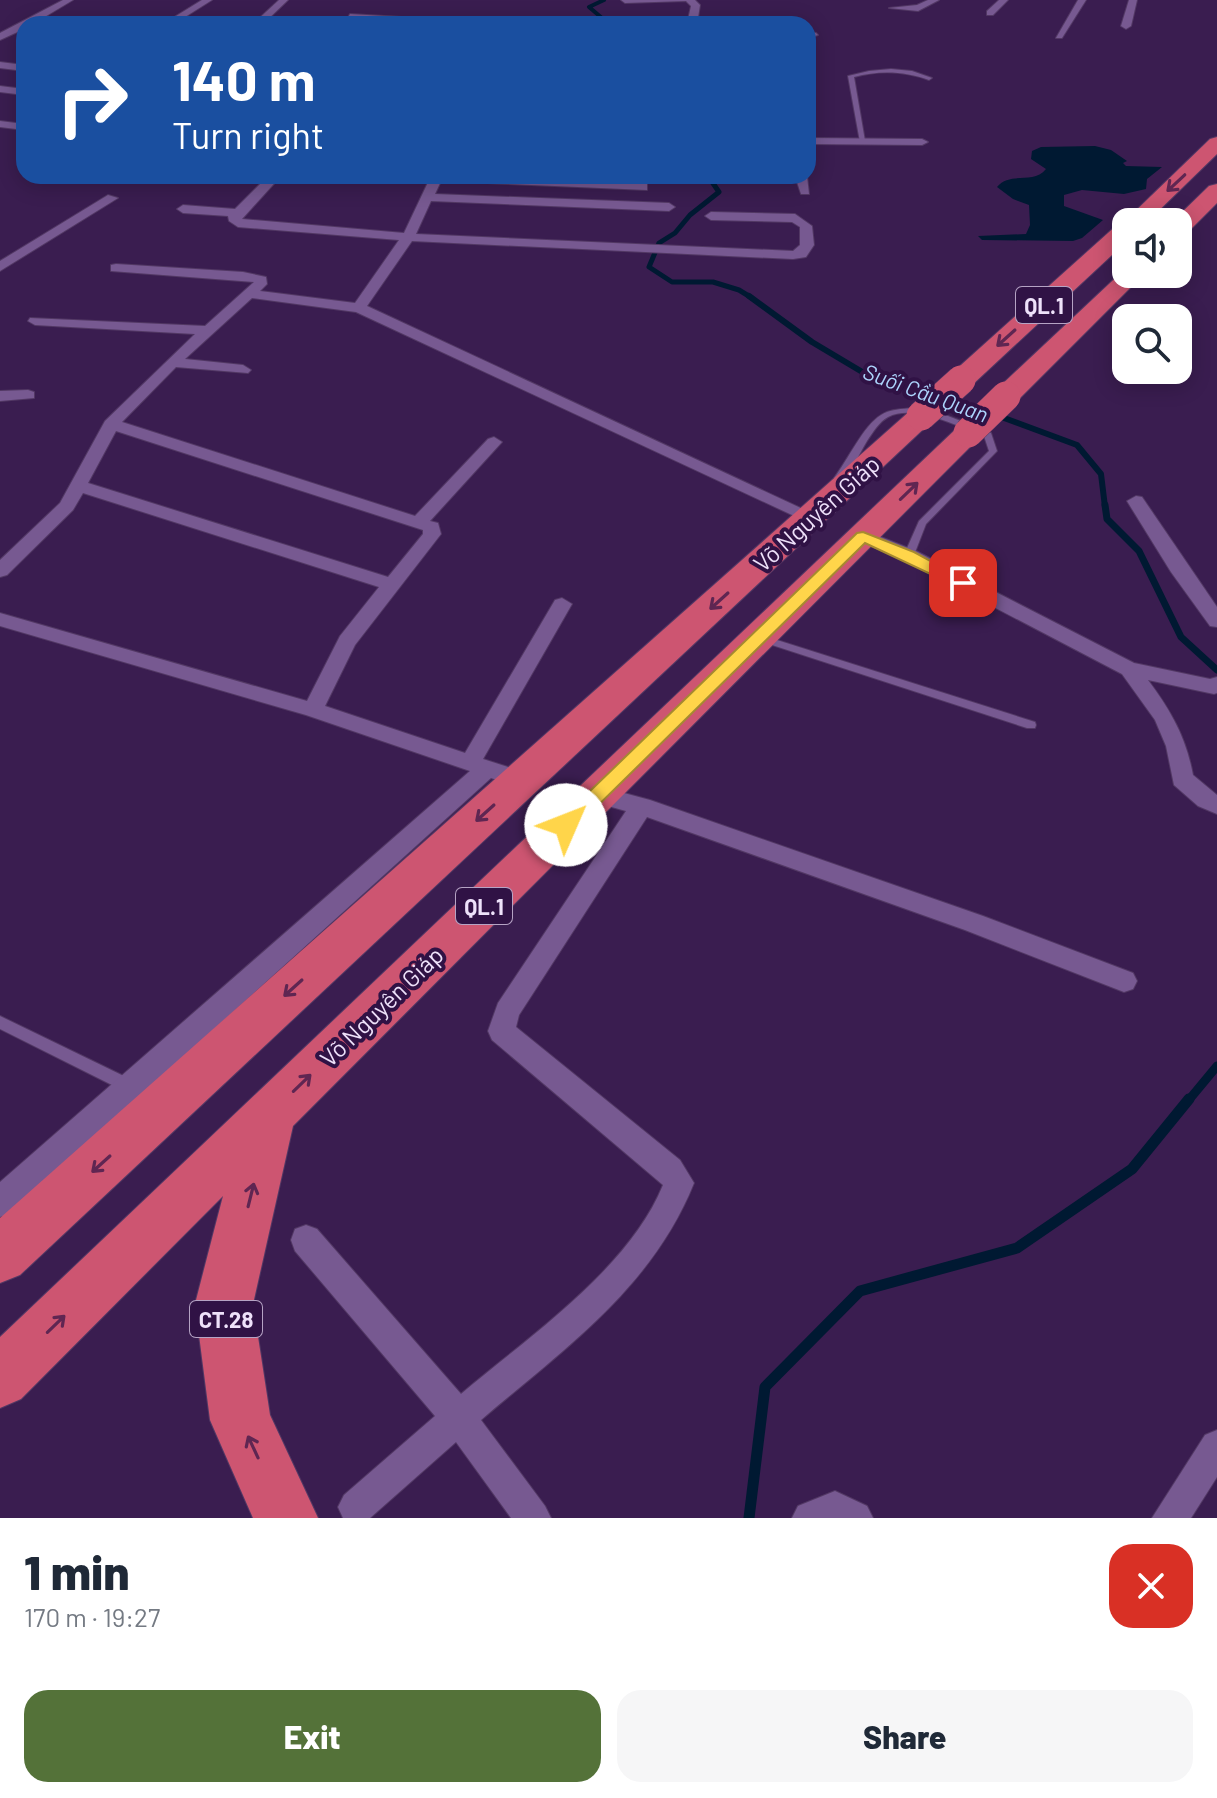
<!DOCTYPE html>
<meta charset="utf-8">
<style>
body{margin:0;font-family:Barlow,sans-serif;background:#f6f6f7;color:#1f2937;height:100vh;display:flex;flex-direction:column;font-size:30px;white-space:nowrap}
*{box-sizing:border-box;margin:0}
p{font-size:26px;color:#747a83}
.icon{flex:none;width:44px;height:44px;fill:none;stroke:currentColor;stroke-width:2;stroke-linecap:round;stroke-linejoin:round}
.map{position:relative;height:1518px;overflow:hidden}
.side{display:flex;flex-direction:column;background:#fff;flex:1}
.side>*{flex:none}
.top-card{position:absolute;left:16px;top:16px;width:800px;height:168px;border-radius:24px;box-shadow:0 4px 20px #0003;background:#1a4fa0;color:#fff;overflow:hidden}
.buttons{position:absolute;left:1112px;top:208px;display:grid;gap:16px}
.buttons a{display:grid;place-items:center;width:80px;height:80px;border-radius:16px;background:#fff;box-shadow:0 4px 20px #0003;font-size:40px}
.pin{position:absolute;display:grid;place-items:center;width:68px;height:68px;color:#fff;margin:-34px;border-radius:16px;box-shadow:0 4px 12px #0006}
.me{position:absolute;width:88px;margin:-44px;rotate:46deg;stroke-linejoin:round;filter:drop-shadow(0 0 6px #0008)}
.turn{display:flex;align-items:center;gap:28px;height:168px;padding:0 24px;font-size:36px}
.turn .icon{width:104px;height:104px;stroke-width:2.5}
.turn b{display:block;font-size:56px;line-height:68px}
.round{display:grid;place-items:center;flex:none;width:84px;height:84px;border-radius:24px;background:#f6f6f7}
.head{display:flex;align-items:center;justify-content:space-between;height:136px;padding:0 24px}
h1{font-size:48px;font-weight:800;line-height:60px}
.button{display:flex;gap:16px;margin-top:auto;padding:16px 24px}
.button a{flex:1;height:92px;border-radius:24px;background:#547239;color:#fff;font-size:32px;font-weight:800;line-height:92px;text-align:center}
.button a+a{background:#f6f6f7;color:#1f2937}
.map>svg:first-child{display:block}
.water{fill:#001932}
.lines{fill:none;stroke-linecap:round;stroke-linejoin:round}
.stream-far5{stroke:#001932;stroke-width:4}
.stream-far4{stroke:#001932;stroke-width:5}
.stream-far3{stroke:#001932;stroke-width:6}
.stream-far2{stroke:#001932;stroke-width:7}
.stream-far1{stroke:#001932;stroke-width:9}
.stream{stroke:#001932;stroke-width:11}
.lane-casing{stroke:#523864;stroke-width:2}
.street-casing{stroke:#523864;stroke-width:2}
.highway-casing{stroke:#523864;stroke-width:2}
.lane{fill:#775991;fill-rule:evenodd}
.street{fill:#775991;fill-rule:evenodd}
.highway{fill:#cd5571;fill-rule:evenodd}
.highway-bridge-casing{stroke:#523864;stroke-width:30;stroke-linecap:butt}
.highway-bridge{stroke:#cd5571;stroke-width:29}
.oneway{stroke:#5f2652}
.route{fill:#ffd54a;stroke:#a68a30;stroke-width:2}
.labels{text-anchor:middle;dominant-baseline:central;stroke-width:8;stroke-linejoin:round;paint-order:stroke}
.shield{fill:#301245;stroke:#b5a3c4;stroke-width:2}
.shield-label{font-size:22px;font-weight:bold;fill:#eee1fa}
.far-water-label{font-size:22px;font-style:italic;fill:#acd4fc;stroke:#301245}
.street-label{font-size:24px;fill:#eee1fa;stroke:#301245}
</style>
<div class="map">
<svg width="1217" height="1518" viewBox="0 0 1217 1518">
<rect width="100%" height="100%" fill="#3a1d50"/>
<path class="water" d="M 1095,146 L 1111,150 L 1127,161 L 1123,163 L 1126,166 L 1162,167 L 1147,179 L 1146,189 L 1124,194 L 1082,190 L 1064,195 L 1064,206 L 1103,220 L 1082,238 L 1073,241 L 982,240 L 978,236 L 1026,234 L 1030,225 L 1029,205 L 1013,199 L 997,187 C 1010,171 1033,185 1046,169 L 1031,159 L 1032,151 L 1041,147 Z"/>
<g class="lines">
<path class="stream-far5" d="M 604,0 L 589,7 L 609,24"/>
<path class="stream-far4" d="M 708,176 L 719,192 L 690,215 L 675,233 L 659,243 L 649,267 L 672,282 L 713,282 L 739,290 L 752,298"/>
<g class="stream-far3">
<path d="M 749,296 L 812,342 L 864,373 L 933,397"/>
<path d="M 950,402 L 983,411"/>
<path d="M 996,415 L 1077,445 L 1101,474 L 1105,507"/>
</g>
<path class="stream-far2" d="M 1105,505 L 1107,519 L 1139,551 L 1181,637 L 1217,670"/>
<path class="stream-far1" d="M 1188,1101 L 1217,1066"/>
<path class="stream" d="M 749,1518 L 765,1387 L 860,1291 L 1017,1248 L 1132,1169 L 1189,1099"/>
<g class="lane-casing">
<g id="lane">
<path d="M 891,69 L 912,71 L 932,78 L 929,80 C 905,71 879,70 854,77 L 865,141 L 860,142 L 848,76 L 869,71 Z"/>
<path d="M 913,408 L 948,416 L 991,433 L 997,451 L 926,524 L 914,555 L 909,558 L 904,555 L 919,521 L 989,451 L 984,436 C 959,427 914,403 888,417 C 879,422 873,432 867,441 C 859,454 852,472 838,481 L 834,478 C 848,460 863,426 881,415 C 890,409 902,409 913,408 Z"/>
<path d="M 761,635 L 1035,722 L 1036,725 L 1035,728 L 1027,728 L 757,640 L 756,638 L 757,636 Z"/>
<path d="M 0,1016 L 134,1081 L 136,1086 L 134,1091 L 129,1092 L 124,1091 L 0,1029 Z"/>
</g>
</g>
<g class="street-casing">
<g id="street">
<path d="M 63,0 L 73,0 L 33,24 L 24,24 L 24,29 L 0,40 L 0,33 Z"/>
<path d="M 202,0 L 212,0 L 174,24 L 163,24 Z"/>
<path d="M 279,0 L 288,0 L 263,24 L 253,24 Z"/>
<path d="M 621,0 L 695,0 L 700,5 L 697,24 L 687,24 L 691,6 L 686,1 L 625,3 Z"/>
<path d="M 928,0 L 939,0 L 918,11 L 889,8 L 917,5 Z"/>
<path d="M 999,0 L 1008,0 L 993,15 L 987,15 L 987,11 Z"/>
<path d="M 1078,0 L 1086,0 L 1062,38 L 1056,38 Z"/>
<path d="M 1129,0 L 1137,0 L 1131,26 L 1126,29 L 1121,26 Z"/>
<path d="M 350,14 L 470,21 L 475,24 L 347,19 Z"/>
<path d="M 808,32 L 816,33 L 818,35 L 808,38 Z"/>
<path d="M 0,62 L 24,65 L 24,71 L 0,68 Z"/>
<path d="M 0,86 L 24,89 L 24,95 L 0,92 Z"/>
<path d="M 0,121 L 24,124 L 24,130 L 0,127 Z"/>
<path d="M 808,138 L 922,139 L 928,142 L 922,145 L 808,144 Z"/>
<path d="M 268,176 L 281,176 L 242,219 L 404,233 L 431,176 L 643,183 L 647,184 L 647,190 L 441,181 L 435,194 L 669,203 L 675,207 L 669,211 L 431,201 L 416,234 L 793,251 L 800,245 L 800,227 L 792,222 L 711,220 L 705,216 L 711,212 L 795,214 L 812,226 L 814,245 L 806,257 L 793,259 L 412,241 L 367,306 L 820,517 L 817,521 L 805,521 L 356,312 L 252,298 L 185,359 L 243,365 L 251,370 L 248,373 L 176,367 L 122,422 L 415,516 L 488,439 L 494,437 L 502,442 L 430,521 L 438,523 L 441,534 L 355,645 L 325,706 L 465,753 L 555,600 L 562,598 L 572,604 L 483,759 L 508,767 L 511,773 L 508,779 L 500,781 L 491,778 L 11,1213 L 0,1217 L 0,1182 L 470,771 L 306,715 L 0,626 L 0,613 L 307,701 L 340,636 L 379,587 L 83,493 L 73,510 L 7,575 L 0,577 L 0,560 L 60,503 L 105,421 L 195,334 L 35,325 L 28,321 L 30,318 L 205,326 L 254,282 L 111,271 L 111,265 L 116,264 L 243,272 L 266,277 L 267,284 L 260,291 L 355,303 L 399,240 L 238,227 L 229,221 L 228,216 L 183,213 L 177,209 L 183,205 L 235,209 ZM 116,431 L 423,530 L 423,534 L 388,577 L 88,483 Z"/>
<path d="M 795,176 L 807,176 L 809,194 L 801,194 Z"/>
<path d="M 108,195 L 118,198 L 0,271 L 0,261 Z"/>
<path d="M 28,390 L 34,392 L 34,398 L 0,401 L 0,391 Z"/>
<path d="M 1136,496 L 1142,497 L 1217,607 L 1217,627 L 1210,626 L 1171,572 L 1127,501 Z"/>
<path d="M 863,530 L 916,551 L 1134,663 L 1210,679 L 1217,677 L 1217,693 L 1214,694 L 1148,680 C 1171,711 1186,737 1193,775 L 1217,795 L 1217,814 L 1198,806 L 1174,785 L 1166,746 L 1155,720 L 1122,674 L 902,559 L 857,540 L 854,536 L 857,532 Z"/>
<path d="M 598,786 L 650,800 L 983,916 L 1133,973 L 1137,981 L 1133,989 L 1124,992 L 965,930 L 647,817 L 519,1015 L 516,1027 L 680,1160 L 694,1183 C 652,1288 564,1349 481,1420 L 545,1506 L 551,1518 L 511,1518 L 456,1442 L 370,1518 L 343,1518 L 338,1507 L 344,1495 L 435,1416 L 295,1251 L 291,1240 L 295,1229 L 306,1225 L 317,1229 L 461,1394 C 528,1337 629,1269 663,1185 L 492,1040 L 488,1031 L 498,1003 L 626,811 L 590,801 L 587,795 L 590,789 Z"/>
<path d="M 1217,1430 L 1217,1477 L 1191,1518 L 1152,1518 L 1205,1435 Z"/>
<path d="M 835,1491 L 867,1506 L 873,1518 L 792,1518 L 798,1506 Z"/>
</g>
</g>
<g class="highway-casing">
<g id="highway">
<path d="M 1217,137 L 1217,154 L 1147,222 L 1126,222 L 1126,242 L 971,386 L 961,388 L 951,386 L 947,380 L 951,374 L 1118,224 L 1123,223 L 1210,139 Z"/>
<path d="M 1217,184 L 1217,203 L 1186,234 L 1178,236 L 1178,222 L 1172,222 L 1209,186 Z"/>
<path d="M 1126,268 L 1126,274 L 1144,274 L 1016,402 L 1006,405 L 996,402 L 992,396 L 996,390 Z"/>
<path d="M 921,407 L 931,410 L 936,416 L 931,422 L 20,1275 L 0,1283 L 0,1218 L 911,410 Z"/>
<path d="M 968,424 L 978,427 L 983,433 L 978,439 L 293,1126 L 253,1304 L 270,1415 L 318,1518 L 253,1518 L 210,1420 L 195,1304 L 223,1196 L 21,1399 L 0,1408 L 0,1337 L 958,427 Z"/>
</g>
</g>
<use href="#lane" class="lane"/>
<use href="#street" class="street"/>
<use href="#highway" class="highway"/>
<g class="highway-bridge-casing">
<g id="highway-bridge">
<path d="M 921,416 L 961,380"/>
<path d="M 968,433 L 1006,396"/>
</g>
</g>
<use href="#highway-bridge" class="highway-bridge"/>
</g>
<defs><path id="oneway-shaft" d="M-6 0H5M1.5-3L5.5 0L1.5 3" fill="none" stroke-width="1.6" stroke-linecap="round" stroke-linejoin="round" transform="scale(2)"/></defs>
<g class="oneway">
<use href="#oneway-shaft" transform="translate(1176 183) rotate(137)"/>
<use href="#oneway-shaft" transform="translate(1006 338) rotate(138)"/>
<use href="#oneway-shaft" transform="translate(909 491) rotate(-44)"/>
<use href="#oneway-shaft" transform="translate(719 601) rotate(138)"/>
<use href="#oneway-shaft" transform="translate(485 813) rotate(138)"/>
<use href="#oneway-shaft" transform="translate(293 988) rotate(138)"/>
<use href="#oneway-shaft" transform="translate(302 1083) rotate(-44)"/>
<use href="#oneway-shaft" transform="translate(101 1164) rotate(138)"/>
<use href="#oneway-shaft" transform="translate(251 1195) rotate(-76)"/>
<use href="#oneway-shaft" transform="translate(56 1324) rotate(-44)"/>
<use href="#oneway-shaft" transform="translate(253 1447) rotate(-115)"/>
</g>
<path class="route" d="M 863,532 L 914,552 L 971,583 L 969,587 L 958,587 L 865,543 L 573,830 L 560,830 L 557,825 L 560,820 L 857,533 Z"/>
<g class="labels">
<g class="shield">
<rect x="1016" y="287" width="56" height="36" rx="6"/>
<rect x="456" y="888" width="56" height="36" rx="6"/>
<rect x="190" y="1301" width="72" height="36" rx="6"/>
</g>
<g class="shield-label">
<text x="1044" y="305">QL.1</text>
<text x="484" y="906">QL.1</text>
<text x="226" y="1319">CT.28</text>
</g>
<g class="far-water-label">
<text transform="translate(926 392) rotate(20)">Suối Cầu Quan</text>
</g>
<g class="street-label">
<text transform="translate(816 513) rotate(-42)">Võ Nguyên Giáp</text>
<text transform="translate(381 1006) rotate(-44)">Võ Nguyên Giáp</text>
</g>
</g>
</svg>
<div class="buttons">
<a><svg class="icon" aria-label="sound" viewBox="0 0 24 24"><path d="M4 9h4l5-4v14l-5-4H4zM17 9q2 3 0 6"/></svg></a>
<a><svg class="icon" aria-label="search" viewBox="0 0 24 24"><circle cx="10" cy="10" r="6"/><path d="M15 15l6 6"/></svg></a>
</div>
<div class="pin" style="left:963px;top:583px;background:#d93025"><svg class="icon" aria-label="arrive" viewBox="0 0 24 24"><path d="M6 21V4h12l-3 4 3 4H6"/></svg></div>
<svg class="me" style="left:566px;top:825px" viewBox="-20 -20 40 40"><circle r="19" fill="#fff"/><path d="M0-13L10 11 0 6-10 11z" fill="#ffd54a"/></svg>
<div class="top-card">
<div class="turn"><svg class="icon" aria-label="right" viewBox="0 0 24 24"><path d="M7 20v-9h11M14 6l5 5-5 5"/></svg><div><b>140 m</b>Turn right</div></div>
</div>
</div>
<section class="side">
<div class="head"><div><h1>1 min</h1><p>170 m · 19:27</p></div><a class="round" style="background:#d93025;color:#fff"><svg class="icon" aria-label="close" viewBox="0 0 24 24"><path d="M6 6l12 12M18 6L6 18"/></svg></a></div>
<div class="button"><a>Exit</a><a>Share</a></div>
</section>
